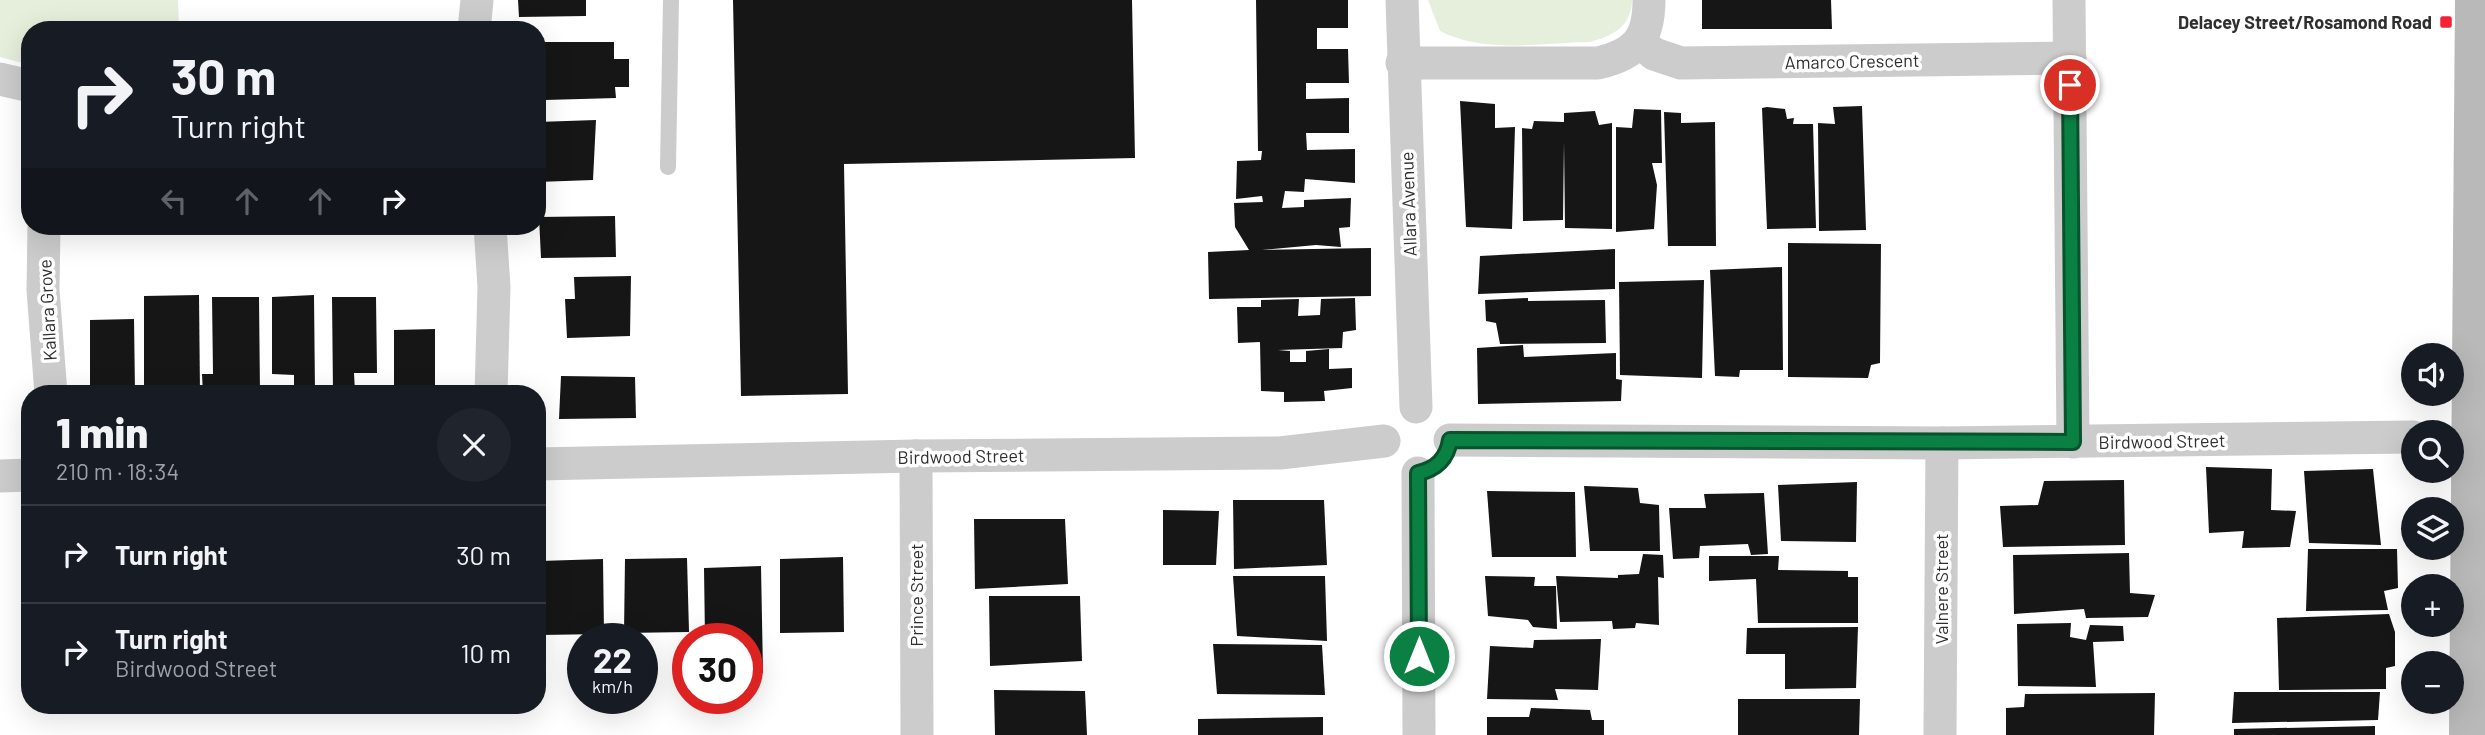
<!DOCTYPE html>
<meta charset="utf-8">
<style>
body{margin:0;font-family:Barlow,sans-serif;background:#20242c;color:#f1f3f6;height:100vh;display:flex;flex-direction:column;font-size:26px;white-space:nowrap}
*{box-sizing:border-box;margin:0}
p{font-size:23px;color:#9ea1a6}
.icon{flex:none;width:38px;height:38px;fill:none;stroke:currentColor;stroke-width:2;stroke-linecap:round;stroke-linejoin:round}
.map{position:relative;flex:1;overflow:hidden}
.side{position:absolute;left:21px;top:385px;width:525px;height:329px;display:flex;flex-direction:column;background:#171b24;border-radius:28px;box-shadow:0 7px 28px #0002}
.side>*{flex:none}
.guide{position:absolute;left:21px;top:21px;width:525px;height:214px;border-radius:28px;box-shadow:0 7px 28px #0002;background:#171b24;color:#f1f3f6;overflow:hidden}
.controls{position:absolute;left:2401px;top:343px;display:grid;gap:14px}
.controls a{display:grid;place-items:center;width:63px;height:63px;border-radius:50%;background:#171b24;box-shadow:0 7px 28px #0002;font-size:35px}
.speed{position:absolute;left:567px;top:623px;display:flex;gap:14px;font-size:35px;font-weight:700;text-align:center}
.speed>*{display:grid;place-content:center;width:91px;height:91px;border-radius:50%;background:#171b24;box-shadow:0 7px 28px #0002;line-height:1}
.speed small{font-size:18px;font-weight:400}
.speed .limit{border:10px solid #d22;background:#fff;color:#111}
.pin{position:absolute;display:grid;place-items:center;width:60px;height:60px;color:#fff;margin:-30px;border:4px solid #fff;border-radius:50%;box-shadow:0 2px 7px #0007}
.me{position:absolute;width:77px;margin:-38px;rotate:0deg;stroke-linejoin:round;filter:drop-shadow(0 0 5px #0008)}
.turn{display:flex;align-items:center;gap:24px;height:147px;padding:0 35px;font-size:32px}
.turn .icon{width:91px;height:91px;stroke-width:2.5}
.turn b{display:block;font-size:49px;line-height:60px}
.lanes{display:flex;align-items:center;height:66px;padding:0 35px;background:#0003;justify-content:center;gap:35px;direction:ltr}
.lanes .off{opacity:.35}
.round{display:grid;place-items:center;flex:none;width:74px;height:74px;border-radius:37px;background:#20242c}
.overview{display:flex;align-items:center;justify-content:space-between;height:119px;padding:0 35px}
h1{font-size:42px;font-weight:800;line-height:52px}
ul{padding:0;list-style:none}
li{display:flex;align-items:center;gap:21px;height:98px;padding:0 35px;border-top:2px solid #363941}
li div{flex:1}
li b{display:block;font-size:26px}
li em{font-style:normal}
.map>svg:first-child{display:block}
.green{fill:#e6eedc}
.building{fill:#161616}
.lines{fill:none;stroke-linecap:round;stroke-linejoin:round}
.lane{stroke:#ccc;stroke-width:16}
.street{stroke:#ccc;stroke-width:33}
.secondary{stroke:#b9b9b9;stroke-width:38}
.route-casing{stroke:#07532c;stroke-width:18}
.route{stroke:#0b8043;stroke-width:12}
.poi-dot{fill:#f62132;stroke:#fff;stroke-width:2.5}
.labels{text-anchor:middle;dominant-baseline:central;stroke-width:7;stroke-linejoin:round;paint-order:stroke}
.poi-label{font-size:18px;font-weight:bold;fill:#2f2f2f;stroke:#fff;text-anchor:end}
.street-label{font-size:18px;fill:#2f2f2f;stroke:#fff}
</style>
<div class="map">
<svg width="2485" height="735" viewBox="0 0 2485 735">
<rect width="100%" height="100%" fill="#fff"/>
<g class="green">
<path d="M 0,0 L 178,0 L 179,30 L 30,30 L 30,65 L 0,57 Z"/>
<path d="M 1428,0 L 1632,0 C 1632,26 1612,37 1589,42 C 1541,43 1485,54 1440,31 Z"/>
</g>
<g class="building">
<path d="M 518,0 L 586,0 L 586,16 L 519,17 Z"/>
<path d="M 733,0 L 1132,0 L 1135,158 L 844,164 L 848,394 L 741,396 Z"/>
<path d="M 1256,0 L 1348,0 L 1348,28 L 1317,28 L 1317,49 L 1348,49 L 1349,83 L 1306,83 L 1306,99 L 1349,98 L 1349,133 L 1306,133 L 1307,150 L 1355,149 L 1355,183 L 1305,179 L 1304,192 L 1285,191 L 1282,208 L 1304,207 L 1304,200 L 1351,198 L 1350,227 L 1339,228 L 1341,247 L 1316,245 L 1262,250 L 1371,248 L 1371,296 L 1209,299 L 1208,252 L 1249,250 L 1235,227 L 1234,203 L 1263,202 L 1262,196 L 1236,199 L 1237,161 L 1261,160 L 1262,151 L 1258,151 Z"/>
<path d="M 1702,0 L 1831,0 L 1832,29 L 1702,29 Z"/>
<path d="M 544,42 L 614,42 L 614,59 L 629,59 L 629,87 L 615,87 L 616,98 L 545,100 L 543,83 L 537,83 L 537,61 L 544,60 Z"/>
<path d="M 1460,101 L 1495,104 L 1495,128 L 1515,127 L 1512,229 L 1466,227 Z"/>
<path d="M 1862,106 L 1866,230 L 1819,231 L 1818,123 L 1835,124 L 1833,107 Z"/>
<path d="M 1767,107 L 1785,109 L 1787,119 L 1794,118 L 1793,124 L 1813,124 L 1816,228 L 1767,229 L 1762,108 Z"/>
<path d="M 1634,109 L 1661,110 L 1662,163 L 1652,163 L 1657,185 L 1654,229 L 1616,232 L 1616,127 L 1632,128 Z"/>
<path d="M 1595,111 L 1599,125 L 1612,123 L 1612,229 L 1565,228 L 1564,142 L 1563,220 L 1523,221 L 1522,128 L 1532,129 L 1534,121 L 1564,122 L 1564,113 Z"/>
<path d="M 1664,112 L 1681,113 L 1681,123 L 1715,122 L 1716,246 L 1668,246 Z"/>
<path d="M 596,120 L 593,180 L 537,182 L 537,122 Z"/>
<path d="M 615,216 L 616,257 L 541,258 L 539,217 Z"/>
<path d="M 1788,243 L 1881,244 L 1880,363 L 1871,365 L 1868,378 L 1788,377 Z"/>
<path d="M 1615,249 L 1615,289 L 1478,294 L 1480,256 Z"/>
<path d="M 1782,267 L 1783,370 L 1740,370 L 1739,377 L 1715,376 L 1710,270 Z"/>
<path d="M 631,276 L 630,336 L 567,338 L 565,299 L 575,299 L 574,277 Z"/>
<path d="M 1704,280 L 1702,378 L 1620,375 L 1619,282 Z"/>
<path d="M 199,295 L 200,394 L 144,394 L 144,296 Z"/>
<path d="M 314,295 L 315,393 L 294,393 L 294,375 L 272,374 L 272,297 Z"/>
<path d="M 212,297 L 259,297 L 260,394 L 203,394 L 202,374 L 213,374 Z"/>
<path d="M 332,297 L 376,297 L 377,373 L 354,373 L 355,392 L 333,393 Z"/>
<path d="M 1355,298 L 1356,330 L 1343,332 L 1342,348 L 1278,350 L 1290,351 L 1290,362 L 1306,362 L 1306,351 L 1329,349 L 1329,369 L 1352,368 L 1352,388 L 1324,391 L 1325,401 L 1284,402 L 1284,392 L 1261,391 L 1260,342 L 1238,343 L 1237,307 L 1261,307 L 1261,300 L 1299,299 L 1298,316 L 1320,315 L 1321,299 Z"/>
<path d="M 1528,298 L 1528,301 L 1605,300 L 1606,343 L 1500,344 L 1496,323 L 1486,321 L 1485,300 Z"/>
<path d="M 134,319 L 135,393 L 90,393 L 90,320 Z"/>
<path d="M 435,329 L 435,394 L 394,394 L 394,330 Z"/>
<path d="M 1523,345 L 1524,357 L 1616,353 L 1616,379 L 1622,380 L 1621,401 L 1478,404 L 1477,348 Z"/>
<path d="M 561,376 L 635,377 L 636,418 L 559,419 Z"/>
<path d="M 2206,467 L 2272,469 L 2271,510 L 2296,511 L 2290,547 L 2242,548 L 2244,531 L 2209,533 Z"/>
<path d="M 2373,469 L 2381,545 L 2309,543 L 2304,471 Z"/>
<path d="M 2124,480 L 2125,545 L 2003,547 L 2000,506 L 2038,505 L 2044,481 Z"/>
<path d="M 1857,482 L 1856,542 L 1781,541 L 1778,485 Z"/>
<path d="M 1584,486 L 1638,488 L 1640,503 L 1659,505 L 1660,551 L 1590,551 Z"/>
<path d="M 1487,491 L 1575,492 L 1576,557 L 1492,557 Z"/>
<path d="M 1764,493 L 1768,554 L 1751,555 L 1748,544 L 1700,546 L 1699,558 L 1673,559 L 1669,508 L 1706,508 L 1704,494 Z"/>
<path d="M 1233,500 L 1324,500 L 1327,565 L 1234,569 Z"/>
<path d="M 1163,510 L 1219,511 L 1216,565 L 1163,565 Z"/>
<path d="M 974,519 L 1065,519 L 1068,584 L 975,589 Z"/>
<path d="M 2308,549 L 2397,549 L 2398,588 L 2384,591 L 2388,610 L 2306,611 Z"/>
<path d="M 2129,553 L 2130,593 L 2155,595 L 2148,617 L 2086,618 L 2084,609 L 2014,614 L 2013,555 Z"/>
<path d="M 1643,554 L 1663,555 L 1664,578 L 1658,577 L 1659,625 L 1636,623 L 1635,628 L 1613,629 L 1612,621 L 1560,622 L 1556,576 L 1618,578 L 1618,575 L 1639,574 Z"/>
<path d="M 1709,556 L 1779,556 L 1778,570 L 1848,571 L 1848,577 L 1858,577 L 1858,623 L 1758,623 L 1756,579 L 1709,581 Z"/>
<path d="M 843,557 L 844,632 L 780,633 L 780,559 Z"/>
<path d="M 687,558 L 689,632 L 624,633 L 625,559 Z"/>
<path d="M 603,559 L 604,634 L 540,635 L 540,561 Z"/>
<rect x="23" y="565" width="7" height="74"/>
<path d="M 761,566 L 763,673 L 747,673 L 747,639 L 705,639 L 704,568 Z"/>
<path d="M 1233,576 L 1325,576 L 1327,641 L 1237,636 Z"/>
<path d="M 1485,576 L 1535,577 L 1534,586 L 1556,586 L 1557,629 L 1533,627 L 1528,620 L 1488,616 Z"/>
<path d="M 989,596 L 1080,596 L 1082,661 L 990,666 Z"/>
<path d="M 2389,614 L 2395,632 L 2395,666 L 2386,668 L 2386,689 L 2279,690 L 2277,618 Z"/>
<path d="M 2071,623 L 2070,637 L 2086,640 L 2090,625 L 2123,626 L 2124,641 L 2093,642 L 2096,687 L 2018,686 L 2017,624 Z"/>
<path d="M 1858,627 L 1856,688 L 1785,689 L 1785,654 L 1746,654 L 1747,628 Z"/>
<path d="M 1601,639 L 1598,690 L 1555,689 L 1558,700 L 1487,699 L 1490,646 L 1533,648 L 1534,640 Z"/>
<path d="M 1213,644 L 1322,645 L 1325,695 L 1217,694 Z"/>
<path d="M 994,690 L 1085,691 L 1087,735 L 995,735 Z"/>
<path d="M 2234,692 L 2380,692 L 2378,720 L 2232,723 Z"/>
<path d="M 2155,693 L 2154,735 L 2006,735 L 2006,708 L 2024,707 L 2025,694 Z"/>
<path d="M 1738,699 L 1860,699 L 1859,735 L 1738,735 Z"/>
<path d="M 1531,708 L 1590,710 L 1592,720 L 1604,720 L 1604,735 L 1487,735 L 1487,717 L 1529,717 Z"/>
<path d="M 1323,717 L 1323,735 L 1198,735 L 1198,719 Z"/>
<path d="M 2375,726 L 2375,735 L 2234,735 L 2234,729 Z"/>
</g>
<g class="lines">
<path class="lane" d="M 668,167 L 671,0"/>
<g class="street">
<path d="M 1402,0 L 1416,407"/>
<path d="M 2069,0 L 2073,442"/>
<path d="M 474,30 L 477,0"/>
<path d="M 1640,42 L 1654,54 L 1681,63 L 2070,58"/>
<path d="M 1402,63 L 1598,63 C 1636,54 1649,39 1649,0"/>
<path d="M 0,79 L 30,86"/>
<path d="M 44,226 L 43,290 L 51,394"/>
<path d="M 490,226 L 494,287 L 491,394"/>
<path d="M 1450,440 L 1942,443 L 2413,437"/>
<path d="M 916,456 L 917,735"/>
<path d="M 537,464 L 916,456 L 1280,453 L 1384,441"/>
<path d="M 1418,473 L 1419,735"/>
<path d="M 0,476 L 30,475"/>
<path d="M 1940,735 L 1942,443"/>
</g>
<path class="secondary" d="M 2468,735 L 2474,0"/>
</g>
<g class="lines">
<g class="route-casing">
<path id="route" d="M 1419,656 L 1418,473 C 1436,469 1447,459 1450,440 L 2073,442 L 2070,85"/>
</g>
<use href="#route" class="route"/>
</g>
<rect class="poi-dot" x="2439" y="15" width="14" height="14" rx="3.5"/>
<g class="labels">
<g class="poi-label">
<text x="2432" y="22">Delacey Street/Rosamond Road</text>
</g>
<g class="street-label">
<text transform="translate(1852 61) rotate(-1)">Amarco Crescent</text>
<text transform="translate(1408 204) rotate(-92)">Allara Avenue</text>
<text transform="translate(47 310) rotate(-93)">Kallara Grove</text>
<text transform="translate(2162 441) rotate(-1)">Birdwood Street</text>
<text transform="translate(961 456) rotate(-1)">Birdwood Street</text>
<text transform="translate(1941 589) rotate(-90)">Valnere Street</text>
<text transform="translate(916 595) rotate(-90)">Prince Street</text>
</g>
</g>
</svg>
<div class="controls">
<a><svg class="icon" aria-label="sound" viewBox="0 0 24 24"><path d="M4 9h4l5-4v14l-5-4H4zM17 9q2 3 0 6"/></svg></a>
<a><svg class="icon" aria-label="search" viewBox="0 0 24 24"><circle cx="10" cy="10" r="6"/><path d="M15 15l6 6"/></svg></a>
<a><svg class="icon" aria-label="layers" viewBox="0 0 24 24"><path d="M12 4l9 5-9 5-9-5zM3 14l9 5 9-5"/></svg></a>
<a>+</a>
<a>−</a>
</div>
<div class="speed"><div>22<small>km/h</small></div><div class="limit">30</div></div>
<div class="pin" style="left:2070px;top:85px;background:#d93025"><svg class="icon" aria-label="arrive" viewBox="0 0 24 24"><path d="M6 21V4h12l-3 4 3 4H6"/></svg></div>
<svg class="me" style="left:1419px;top:656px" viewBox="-20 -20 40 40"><circle r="17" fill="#0b8043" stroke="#fff" stroke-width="3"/><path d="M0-11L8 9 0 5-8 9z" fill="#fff"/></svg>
<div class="guide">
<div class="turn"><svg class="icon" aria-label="right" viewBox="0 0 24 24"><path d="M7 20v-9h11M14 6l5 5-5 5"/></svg><div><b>30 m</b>Turn right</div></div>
<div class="lanes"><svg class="icon off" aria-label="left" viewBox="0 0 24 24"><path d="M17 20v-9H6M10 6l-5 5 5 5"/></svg><svg class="icon off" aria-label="ahead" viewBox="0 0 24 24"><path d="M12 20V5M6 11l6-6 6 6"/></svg><svg class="icon off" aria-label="ahead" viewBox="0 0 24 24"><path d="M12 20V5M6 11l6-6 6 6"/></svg><svg class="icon" aria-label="right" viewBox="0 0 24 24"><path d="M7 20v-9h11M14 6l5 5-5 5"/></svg></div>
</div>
<section class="side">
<div class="overview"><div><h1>1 min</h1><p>210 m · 18:34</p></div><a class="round"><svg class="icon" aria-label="close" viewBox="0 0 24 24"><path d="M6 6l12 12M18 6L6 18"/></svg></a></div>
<ul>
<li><svg class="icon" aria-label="right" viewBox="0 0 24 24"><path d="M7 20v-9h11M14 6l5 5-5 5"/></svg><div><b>Turn right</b></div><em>30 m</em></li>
<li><svg class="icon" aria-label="right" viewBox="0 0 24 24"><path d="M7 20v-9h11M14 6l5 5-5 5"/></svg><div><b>Turn right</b><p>Birdwood Street</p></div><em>10 m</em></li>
</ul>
</section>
</div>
